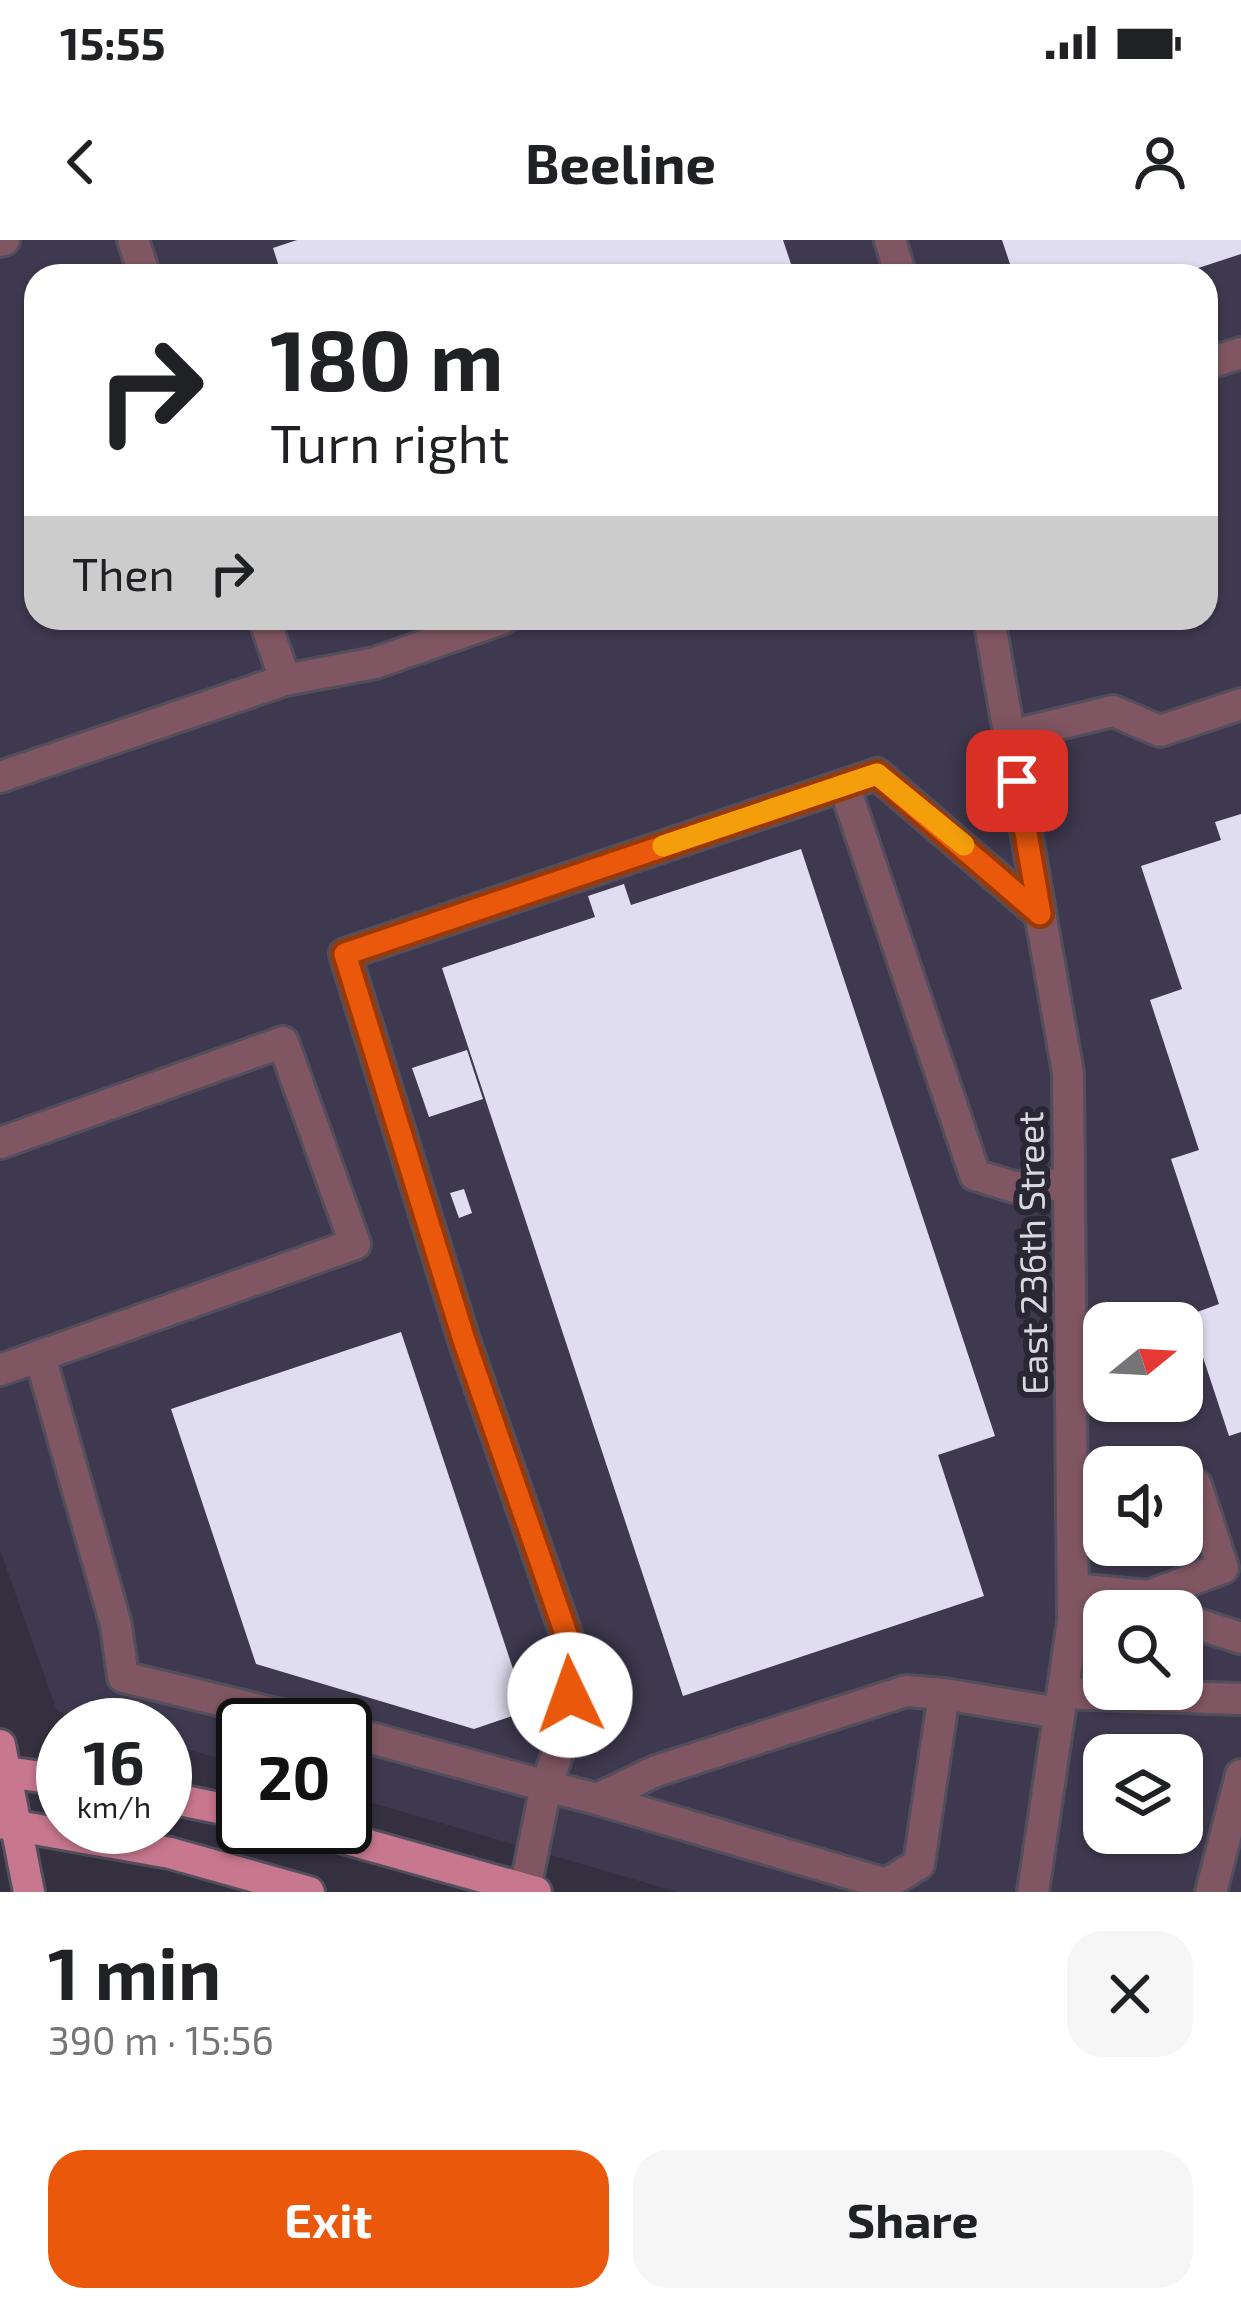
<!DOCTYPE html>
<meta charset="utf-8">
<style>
body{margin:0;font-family:"Exo 2",sans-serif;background:#f6f6f6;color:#202124;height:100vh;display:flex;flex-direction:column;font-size:45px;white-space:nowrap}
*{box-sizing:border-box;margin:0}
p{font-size:39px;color:#757577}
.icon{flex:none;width:66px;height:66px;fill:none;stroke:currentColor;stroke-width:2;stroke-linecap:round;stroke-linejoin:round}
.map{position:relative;height:1652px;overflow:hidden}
.details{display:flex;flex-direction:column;background:#fff;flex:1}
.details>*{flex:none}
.top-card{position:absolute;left:24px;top:24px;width:1194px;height:366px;border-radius:36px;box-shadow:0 3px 9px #0004;background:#fff;color:#202124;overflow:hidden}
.needle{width:78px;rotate:72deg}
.tools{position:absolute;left:1083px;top:1062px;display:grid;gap:24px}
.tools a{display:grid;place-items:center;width:120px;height:120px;border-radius:24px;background:#fff;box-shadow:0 3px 9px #0004;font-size:60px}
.speed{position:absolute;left:36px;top:1458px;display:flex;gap:24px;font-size:60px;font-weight:700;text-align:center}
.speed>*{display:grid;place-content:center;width:156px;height:156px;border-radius:50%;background:#fff;box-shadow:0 3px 9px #0004;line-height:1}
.speed small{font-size:30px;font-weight:400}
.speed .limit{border:6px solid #111;border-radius:18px;background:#fff;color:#111}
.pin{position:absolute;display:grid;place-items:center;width:102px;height:102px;color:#fff;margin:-51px;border-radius:24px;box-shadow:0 6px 18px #0006}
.me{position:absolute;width:132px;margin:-66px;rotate:357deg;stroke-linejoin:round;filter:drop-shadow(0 0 9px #0008)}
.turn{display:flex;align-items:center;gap:42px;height:252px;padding:0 48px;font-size:54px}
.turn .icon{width:156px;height:156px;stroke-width:2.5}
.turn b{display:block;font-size:84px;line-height:102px}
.then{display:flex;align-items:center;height:114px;padding:0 48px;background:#0003;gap:24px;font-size:45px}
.round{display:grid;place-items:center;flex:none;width:126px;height:126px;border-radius:36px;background:#f6f6f6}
.headline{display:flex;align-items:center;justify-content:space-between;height:204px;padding:0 48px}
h1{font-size:72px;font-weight:700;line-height:90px}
.button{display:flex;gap:24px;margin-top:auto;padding:24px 48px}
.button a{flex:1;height:138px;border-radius:36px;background:#ea580c;color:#fff;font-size:48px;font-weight:700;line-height:138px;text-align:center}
.button a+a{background:#f6f6f6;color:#202124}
.status{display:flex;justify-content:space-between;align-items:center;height:84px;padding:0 60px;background:#fff;direction:ltr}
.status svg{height:33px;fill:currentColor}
header{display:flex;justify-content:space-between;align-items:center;height:156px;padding:0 48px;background:#fff;font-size:54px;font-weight:700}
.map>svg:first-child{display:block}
.built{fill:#3e394e;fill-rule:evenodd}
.building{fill:#e0ddf0}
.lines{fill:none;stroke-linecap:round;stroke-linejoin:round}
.minor-casing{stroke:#524e5c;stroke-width:36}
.major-casing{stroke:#524e5c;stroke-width:36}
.minor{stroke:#7f5661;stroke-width:30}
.major{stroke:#c7778e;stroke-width:30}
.route-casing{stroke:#983908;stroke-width:30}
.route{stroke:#ea580c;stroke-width:21}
.slow{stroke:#f59e0b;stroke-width:21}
.labels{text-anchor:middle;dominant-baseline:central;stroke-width:12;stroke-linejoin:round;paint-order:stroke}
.street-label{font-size:36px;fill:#d9d7e1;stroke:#2a2735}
</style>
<div class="status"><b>15:55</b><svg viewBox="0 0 49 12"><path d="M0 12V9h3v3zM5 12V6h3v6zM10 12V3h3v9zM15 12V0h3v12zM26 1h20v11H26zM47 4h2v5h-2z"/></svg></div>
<header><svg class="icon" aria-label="back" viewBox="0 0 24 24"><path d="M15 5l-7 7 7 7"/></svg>Beeline<svg class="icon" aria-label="person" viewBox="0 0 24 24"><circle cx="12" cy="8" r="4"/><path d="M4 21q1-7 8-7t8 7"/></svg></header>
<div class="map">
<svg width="1241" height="1652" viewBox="0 0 1241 1652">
<rect width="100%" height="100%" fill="#34303f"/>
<path class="built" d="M 0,0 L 1241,0 L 1241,1652 L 677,1652 L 345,1555 L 345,1485 L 243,1485 L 243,1525 L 165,1503 L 165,1485 L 105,1485 L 57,1471 L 0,1310 ZM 36,36 L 1206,36 L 1206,378 L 36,378 ZM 1104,1083 L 1182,1083 L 1182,1161 L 1104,1161 ZM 1104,1227 L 1182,1227 L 1182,1305 L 1104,1305 ZM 1104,1371 L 1182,1371 L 1182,1449 L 1104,1449 ZM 1104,1515 L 1182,1515 L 1182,1593 L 1104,1593 Z"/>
<g class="building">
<path d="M 297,0 L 783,0 L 795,36 L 282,36 L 273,8 Z"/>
<path d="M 1002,0 L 1241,0 L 1241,14 L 1174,36 L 1014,36 Z"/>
<path d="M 1241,574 L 1241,1192 L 1229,1196 L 1189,1075 L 1219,1064 L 1171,919 L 1199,910 L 1150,760 L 1182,749 L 1141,626 L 1221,600 L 1215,582 Z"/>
<path d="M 801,609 L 995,1196 L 938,1215 L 984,1356 L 683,1456 L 442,728 L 595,677 L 588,656 L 624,644 L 631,665 Z"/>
<path d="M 467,810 L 483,859 L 429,877 L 412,828 Z"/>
<path d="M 464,949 L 472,973 L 459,978 L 450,953 Z"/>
<path d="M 401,1092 L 527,1471 L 474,1489 L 256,1424 L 171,1169 Z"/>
</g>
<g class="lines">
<g class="minor-casing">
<g id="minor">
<path d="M 133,0 L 145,36"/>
<path d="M 890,0 L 901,36"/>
<path d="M 0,1 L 4,0"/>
<path d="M 1206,124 L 1241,113"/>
<path d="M 264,378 L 285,440"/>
<path d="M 989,378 L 1068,833 L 1073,1381 L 1033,1652"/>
<path d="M 1009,496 L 1113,471 L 1160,491 L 1241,464"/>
<path d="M 0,537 L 285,440 L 375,423 L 504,378"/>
<path d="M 844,545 L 975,935 L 1014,947 L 1069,944"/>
<path d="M 0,903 L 283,802 L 355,1004 L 0,1130"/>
<path d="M 40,1116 L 116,1385 L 123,1437 L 322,1485"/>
<path d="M 1073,1349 L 1148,1356 L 1223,1328 L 1196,1245"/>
<path d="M 1182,1379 L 1241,1398"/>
<path d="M 1063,1453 L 1241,1459"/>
<path d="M 944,1454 L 1059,1473"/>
<path d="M 345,1491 L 546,1546 L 525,1649"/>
<path d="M 597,1559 L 886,1644 L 919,1624 L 944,1454 L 906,1451 L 656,1531 L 597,1559 L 546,1546 L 565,1493 L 574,1417 L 464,1100 L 345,714 L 877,534 L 1040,674"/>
<path d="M 1211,1652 L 1241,1535"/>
</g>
</g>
<g class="major-casing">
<g id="major">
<path d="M 0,1505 L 29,1652"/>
<path d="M 0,1531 L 63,1540"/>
<path d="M 165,1557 L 243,1573"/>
<path d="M 0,1583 L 170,1613 L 309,1652"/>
<path d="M 304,1587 L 536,1652"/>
</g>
</g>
<use href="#minor" class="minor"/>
<use href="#major" class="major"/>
</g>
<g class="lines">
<g class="route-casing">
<path id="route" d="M 570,1455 L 574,1417 L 464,1100 L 345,714 L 877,534 L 1040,674 L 1017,541"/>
</g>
<use href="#route" class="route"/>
<path class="slow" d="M 663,606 L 877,534 L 964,605"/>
</g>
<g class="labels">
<g class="street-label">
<text transform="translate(1031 1013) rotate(-91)">East 236th Street</text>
</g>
</g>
</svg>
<div class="tools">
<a><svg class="needle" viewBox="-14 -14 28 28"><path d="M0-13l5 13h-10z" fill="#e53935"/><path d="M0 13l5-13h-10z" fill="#757577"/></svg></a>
<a><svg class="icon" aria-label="sound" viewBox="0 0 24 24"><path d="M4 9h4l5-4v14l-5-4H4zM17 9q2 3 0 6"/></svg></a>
<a><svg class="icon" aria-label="search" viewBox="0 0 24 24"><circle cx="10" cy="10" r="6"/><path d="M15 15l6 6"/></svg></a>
<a><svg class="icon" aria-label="layers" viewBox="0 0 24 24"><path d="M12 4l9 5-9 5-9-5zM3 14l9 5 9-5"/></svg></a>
</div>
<div class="speed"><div>16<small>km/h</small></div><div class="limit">20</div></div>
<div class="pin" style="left:1017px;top:541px;background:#d93025"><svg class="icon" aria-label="arrive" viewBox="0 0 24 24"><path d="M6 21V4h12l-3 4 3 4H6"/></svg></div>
<svg class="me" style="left:570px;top:1455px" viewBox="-20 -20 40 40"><circle r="19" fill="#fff"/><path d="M0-13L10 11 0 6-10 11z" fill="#ea580c"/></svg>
<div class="top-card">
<div class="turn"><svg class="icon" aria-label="right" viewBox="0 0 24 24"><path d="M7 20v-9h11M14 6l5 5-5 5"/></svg><div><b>180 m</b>Turn right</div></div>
<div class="then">Then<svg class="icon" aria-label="right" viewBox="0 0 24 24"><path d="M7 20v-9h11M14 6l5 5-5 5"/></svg></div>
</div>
</div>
<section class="details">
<div class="headline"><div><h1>1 min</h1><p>390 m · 15:56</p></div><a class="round"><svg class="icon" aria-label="close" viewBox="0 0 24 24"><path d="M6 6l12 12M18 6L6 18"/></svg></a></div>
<div class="button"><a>Exit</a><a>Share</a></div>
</section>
